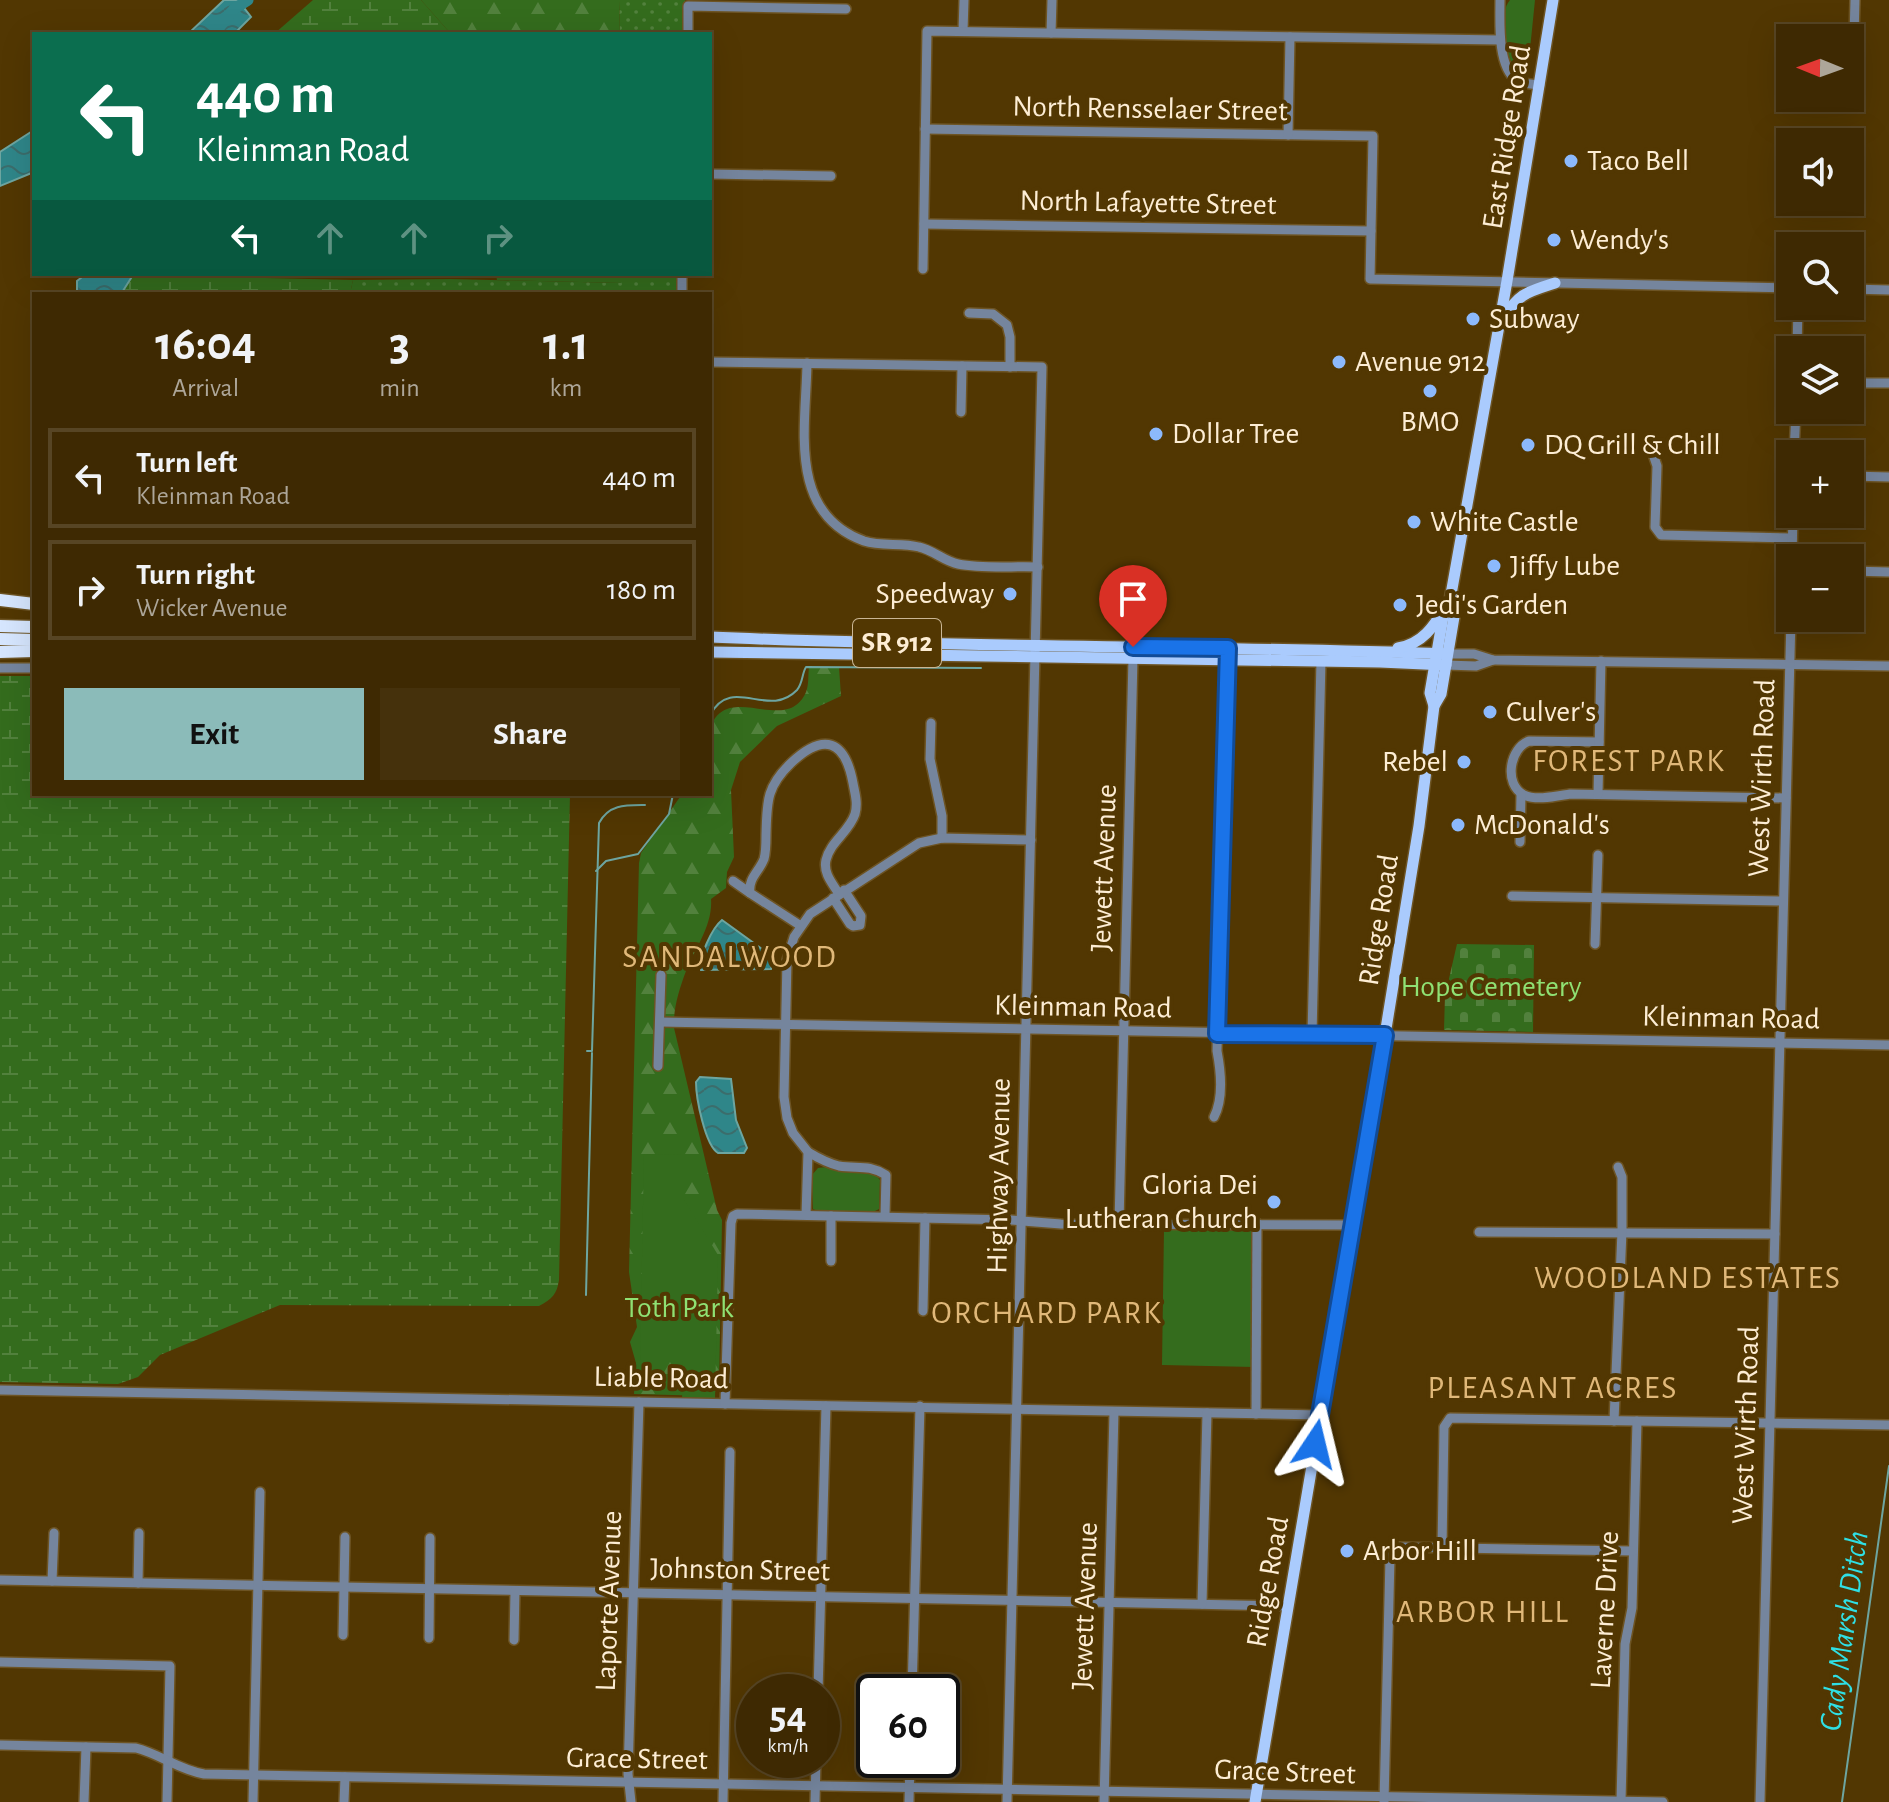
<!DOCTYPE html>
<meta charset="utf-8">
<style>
body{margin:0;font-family:"Alegreya Sans",sans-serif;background:#45310c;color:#f1f3f6;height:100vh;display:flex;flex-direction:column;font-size:30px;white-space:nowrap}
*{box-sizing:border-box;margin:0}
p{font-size:26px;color:#ada699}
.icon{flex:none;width:44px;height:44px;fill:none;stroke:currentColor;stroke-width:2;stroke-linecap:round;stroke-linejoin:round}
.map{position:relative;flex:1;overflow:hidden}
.details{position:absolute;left:32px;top:292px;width:680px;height:504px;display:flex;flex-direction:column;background:#3e2902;border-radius:0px;box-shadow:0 8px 32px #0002,0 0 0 2px #574524}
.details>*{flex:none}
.hud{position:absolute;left:32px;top:32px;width:680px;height:244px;border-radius:0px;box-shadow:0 8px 32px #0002,0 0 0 2px #574524;background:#0b6e4f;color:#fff;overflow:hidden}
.needle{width:52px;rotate:271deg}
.tools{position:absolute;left:1776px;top:24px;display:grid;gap:16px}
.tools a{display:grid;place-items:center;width:88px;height:88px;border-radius:0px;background:#3e2902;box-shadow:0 8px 32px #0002,0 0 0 2px #574524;font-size:40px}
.speed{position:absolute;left:736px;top:1674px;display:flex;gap:16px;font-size:40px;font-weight:700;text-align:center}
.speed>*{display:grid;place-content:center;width:104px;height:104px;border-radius:50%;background:#3e2902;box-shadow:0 8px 32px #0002,0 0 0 2px #574524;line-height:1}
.speed small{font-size:20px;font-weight:400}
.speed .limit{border:4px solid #111;border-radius:12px;background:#fff;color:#111}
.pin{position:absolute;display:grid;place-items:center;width:68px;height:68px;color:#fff;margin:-82px -34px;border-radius:50% 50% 50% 0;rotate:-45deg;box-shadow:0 0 8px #0007}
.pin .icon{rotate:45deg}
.me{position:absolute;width:88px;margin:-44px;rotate:10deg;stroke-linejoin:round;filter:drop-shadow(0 0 6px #0008)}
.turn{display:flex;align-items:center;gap:28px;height:168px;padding:0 32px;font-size:36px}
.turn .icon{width:104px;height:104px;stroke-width:2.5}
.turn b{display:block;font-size:56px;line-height:68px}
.lanes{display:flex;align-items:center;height:76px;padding:0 32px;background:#0003;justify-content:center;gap:40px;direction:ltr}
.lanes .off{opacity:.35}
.eta{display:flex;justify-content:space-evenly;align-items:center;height:136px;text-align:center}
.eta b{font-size:48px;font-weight:700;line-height:56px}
.cta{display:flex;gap:16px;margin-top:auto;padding:16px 32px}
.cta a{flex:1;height:92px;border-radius:0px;background:#8bbbb9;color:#111;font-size:32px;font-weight:700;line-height:92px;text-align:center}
.cta a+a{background:#45310c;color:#f1f3f6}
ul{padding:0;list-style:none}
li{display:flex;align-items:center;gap:24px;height:100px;margin:0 16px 12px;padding:0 16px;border:4px solid #574524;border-radius:0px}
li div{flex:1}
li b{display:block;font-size:30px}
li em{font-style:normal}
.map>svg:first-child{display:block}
.grass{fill:url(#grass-dots)}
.forest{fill:url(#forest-firs)}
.wetland{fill:url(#wetland-marsh)}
.cemetery{fill:url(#cemetery-stones)}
.park{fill:#346c1d}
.water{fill:url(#water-waves);stroke:#6da5a0;stroke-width:2}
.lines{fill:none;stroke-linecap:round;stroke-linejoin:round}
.stream{stroke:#6da5a0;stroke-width:2}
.river{stroke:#2f8689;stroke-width:11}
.minor-casing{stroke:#6d5424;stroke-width:12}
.major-casing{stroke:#6d5424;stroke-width:14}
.highway-casing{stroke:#6d5424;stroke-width:15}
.minor{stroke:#75859d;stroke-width:9}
.major{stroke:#aacbfd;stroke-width:11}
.highway{stroke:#d6e6fe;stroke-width:12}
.route-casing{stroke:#114b97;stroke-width:20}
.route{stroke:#1a73e8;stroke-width:14}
.poi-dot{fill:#8cb9fc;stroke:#523702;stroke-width:3}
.labels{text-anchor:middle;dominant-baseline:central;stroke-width:8;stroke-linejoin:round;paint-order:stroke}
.shield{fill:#523702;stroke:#cab695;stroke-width:2}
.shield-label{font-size:28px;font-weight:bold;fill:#fdedd4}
.street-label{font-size:30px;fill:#fdedd4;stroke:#523702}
.poi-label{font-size:30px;fill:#fdedd4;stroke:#523702;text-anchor:start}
.park-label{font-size:30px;fill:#8fe173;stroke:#523702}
.neighbourhood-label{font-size:32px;letter-spacing:2px;fill:#e0b879;stroke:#523702}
.water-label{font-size:32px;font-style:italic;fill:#2fdfe4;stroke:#523702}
</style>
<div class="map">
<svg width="1889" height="1802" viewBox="0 0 1889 1802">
<defs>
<pattern id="grass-dots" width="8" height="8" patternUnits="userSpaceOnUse" patternTransform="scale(2)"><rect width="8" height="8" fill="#346c1d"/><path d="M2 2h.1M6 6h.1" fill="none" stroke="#52813d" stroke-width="1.8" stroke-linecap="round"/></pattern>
<pattern id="forest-firs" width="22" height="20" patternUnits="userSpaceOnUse" patternTransform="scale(2)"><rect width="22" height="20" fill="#346c1d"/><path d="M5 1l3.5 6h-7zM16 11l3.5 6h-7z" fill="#52813d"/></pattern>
<pattern id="wetland-marsh" width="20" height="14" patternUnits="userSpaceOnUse" patternTransform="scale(2)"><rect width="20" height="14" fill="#346c1d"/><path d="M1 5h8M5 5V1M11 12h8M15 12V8" fill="none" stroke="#52813d"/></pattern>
<pattern id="cemetery-stones" width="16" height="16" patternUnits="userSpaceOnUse" patternTransform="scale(2)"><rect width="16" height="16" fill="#346c1d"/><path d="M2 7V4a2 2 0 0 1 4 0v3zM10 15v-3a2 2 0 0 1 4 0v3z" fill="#52813d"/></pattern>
<pattern id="water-waves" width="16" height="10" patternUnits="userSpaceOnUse" patternTransform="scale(2)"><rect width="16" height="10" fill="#2f8689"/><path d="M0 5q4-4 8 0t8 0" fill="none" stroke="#3b6d6c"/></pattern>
</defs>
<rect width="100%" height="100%" fill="#523702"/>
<g class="grass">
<path d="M 619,0 L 685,0 L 684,34 L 620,34 Z"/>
<path d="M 621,274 L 678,274 L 678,294 L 350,294 L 353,280 L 451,279 L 621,283 Z"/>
</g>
<g class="forest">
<path d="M 421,0 L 619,0 L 620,34 L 451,34 Z"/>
<path d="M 496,274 L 621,274 L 621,283 L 497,280 Z"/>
<path d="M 809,667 L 839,667 L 841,696 L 777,726 L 740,762 L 731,790 L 734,857 L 727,872 L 726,888 L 711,899 C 713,925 695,948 686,971 C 679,990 673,1009 674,1028 L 717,1210 L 722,1220 L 719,1388 L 711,1396 L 634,1394 L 636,1363 L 630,1342 L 637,1327 L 629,1272 L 639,863 L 641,853 L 682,794 L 710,794 C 710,777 705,740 711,726 C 729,681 787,736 806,692 C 809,685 808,675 809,667 Z"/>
</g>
<g class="wetland">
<path d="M 313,0 L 421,0 L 451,34 L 274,34 Z"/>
<path d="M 133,275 L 353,280 L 350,294 L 121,294 Z"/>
<path d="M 0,676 L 34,676 L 34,794 L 570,794 L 559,1280 C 557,1294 552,1299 539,1306 L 280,1305 L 160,1355 L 138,1377 L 118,1384 L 0,1382 Z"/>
</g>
<path class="cemetery" d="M 1457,944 L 1534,945 L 1533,1032 L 1444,1030 L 1445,996 Z"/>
<g class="park">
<path d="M 1510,0 L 1535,0 L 1527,79 L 1516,74 C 1507,54 1495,19 1510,0 Z"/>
<path d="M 644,1154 L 683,1155 L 683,1198 L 718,1255 L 715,1400 L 682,1400 L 683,1361 L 640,1361 Z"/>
<path d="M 826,1167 L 844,1172 L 875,1174 L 880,1180 L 879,1209 L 873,1212 L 818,1211 L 813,1209 L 812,1175 L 818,1168 Z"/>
<path d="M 1164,1229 L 1255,1231 L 1254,1367 L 1162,1365 Z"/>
</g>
<g class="water">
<path d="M 224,0 L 238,0 L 251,17 L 234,34 L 188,34 Z"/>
<path d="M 34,130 L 34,172 L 0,186 L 0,152 Z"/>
<path d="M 86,274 L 133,275 L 121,294 L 77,294 L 77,281 Z"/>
<path d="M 722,920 L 773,957 L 771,969 L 701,970 C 698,958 712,928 722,920 Z"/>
<path d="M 700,1077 L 731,1079 L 736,1120 L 747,1148 L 744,1153 L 718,1153 C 705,1145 696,1098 696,1082 Z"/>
</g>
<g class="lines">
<g class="stream">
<path d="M 710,715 C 732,674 768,720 797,690 C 803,683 802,673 806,667 L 981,668"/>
<path d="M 596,871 L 606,861 L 638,854 L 669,814 L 673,794"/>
<path d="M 587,1051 L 592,1051 L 599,823 C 609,804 626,805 645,805"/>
<path d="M 586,1295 L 592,1053"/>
<path d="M 1842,1802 L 1889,1466"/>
</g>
<path class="river" d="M 214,34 L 234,9 L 248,0"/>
<g class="minor-casing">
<g id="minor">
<path d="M 1500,0 C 1500,21 1497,65 1516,80 C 1522,84 1532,84 1540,85"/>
<path d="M 963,31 L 964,0"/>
<path d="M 1051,33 L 1052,0"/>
<path d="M 688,34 L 688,6 L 846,9"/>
<path d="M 1854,38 L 1855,0"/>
<path d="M 925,129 L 1373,136 L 1370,279 L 1790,288"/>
<path d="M 1288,135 L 1290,37"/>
<path d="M 710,174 L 831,176"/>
<path d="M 924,224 L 1371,231"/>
<path d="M 923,269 L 927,31 L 1500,40"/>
<path d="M 1850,289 L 1889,290"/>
<path d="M 682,294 L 682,274"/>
<path d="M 969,313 L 993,314 L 1007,325 L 1010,337 L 1010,367"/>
<path d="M 1797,350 L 1798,306"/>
<path d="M 710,362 L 1042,367 L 1007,1802"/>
<path d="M 807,363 C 806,427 787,513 864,541 C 882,547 901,542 919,547 C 933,550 944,561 958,564 C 983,569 1012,566 1038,567"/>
<path d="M 1850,383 L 1889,383"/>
<path d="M 961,412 L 962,366"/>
<path d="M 1652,451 L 1657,466 L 1655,527 L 1661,535 L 1792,538"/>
<path d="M 1794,454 L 1796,410"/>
<path d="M 1850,476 L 1889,477"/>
<path d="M 1792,558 L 1793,514"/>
<path d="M 1850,571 L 1889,572"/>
<path d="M 1447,654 L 1474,654 L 1493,660 L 1889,666"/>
<path d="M 1446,665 L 1476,666 L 1493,660"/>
<path d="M 0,668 L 34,668"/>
<path d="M 931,723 L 930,759 L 942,816 L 942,838"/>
<path d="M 1599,742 L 1529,741 C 1510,748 1503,784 1524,795 C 1536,801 1557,796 1570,794 L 1786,798"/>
<path d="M 1598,794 L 1601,661"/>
<path d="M 1520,842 L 1521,794"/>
<path d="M 733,881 L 750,893"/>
<path d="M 1512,896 L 1783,901"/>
<path d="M 833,898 L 850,924 L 853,926 L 860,925 L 861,916 L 844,890"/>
<path d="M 801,926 L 750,893 C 748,878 759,872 764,859 C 766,852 766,843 766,835 C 767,802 766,787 791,763 C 824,732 845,740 853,783 C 855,794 858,803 855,814 C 849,832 830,842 826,860 C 823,873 832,883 839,894"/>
<path d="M 1595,944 L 1598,855"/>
<path d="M 660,1022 L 1889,1045"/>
<path d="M 1312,1035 L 1321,661"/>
<path d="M 658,1066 L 661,975"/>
<path d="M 1214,1117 C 1224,1098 1221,1072 1217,1051 L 1227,655"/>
<path d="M 808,1152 C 818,1158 827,1163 839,1166 C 858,1169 868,1164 886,1175 L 885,1216"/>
<path d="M 806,1215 L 808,1152 L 793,1133 L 787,1118 L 784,1097 L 787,960 L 794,937 L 810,914 L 919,843 L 942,838 L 1031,840"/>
<path d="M 1119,1223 L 1133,658"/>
<path d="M 1479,1232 L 1775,1234"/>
<path d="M 831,1261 L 831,1216"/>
<path d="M 923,1311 L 925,1218"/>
<path d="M 0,1390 L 1320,1415"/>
<path d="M 725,1404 L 731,1223 L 733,1216 L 737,1214 L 1011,1220 L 1061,1224 L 1353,1225"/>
<path d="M 1256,1414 L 1257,1223"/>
<path d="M 1614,1421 L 1622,1231 L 1622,1177 L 1618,1167"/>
<path d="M 1442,1548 L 1444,1427 L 1450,1418 L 1889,1425"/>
<path d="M 0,1580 L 1288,1606"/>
<path d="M 52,1581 L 54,1533"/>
<path d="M 138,1583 L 139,1533"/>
<path d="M 1202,1604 L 1207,1413"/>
<path d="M 343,1635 L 345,1537"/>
<path d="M 429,1638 L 430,1538"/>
<path d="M 514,1640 L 515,1591"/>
<path d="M 0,1662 L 170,1666 L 167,1802"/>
<path d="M 818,1692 L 826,1406"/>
<path d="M 912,1692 L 920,1406"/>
<path d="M 0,1745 L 136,1748 C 160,1754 179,1770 204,1774 L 1663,1802"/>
<path d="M 1621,1801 L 1625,1644 L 1632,1608 L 1637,1421"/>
<path d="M 84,1802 L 86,1747"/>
<path d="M 253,1802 L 260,1492"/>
<path d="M 344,1802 L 345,1777"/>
<path d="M 631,1802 L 628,1774 L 639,1402"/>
<path d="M 723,1802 L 730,1452"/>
<path d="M 815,1802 L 816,1760"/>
<path d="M 909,1802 L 910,1760"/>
<path d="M 1104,1802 L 1114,1412"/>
<path d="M 1384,1802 L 1390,1558 L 1393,1550 L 1399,1547 L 1633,1551"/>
<path d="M 1760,1802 L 1791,618"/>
</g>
</g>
<g class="major-casing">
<g id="major">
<path d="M 1503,319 C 1519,293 1527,292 1555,283"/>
<path d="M 710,637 C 956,648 1202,645 1447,654"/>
<path d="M 1398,648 C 1426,643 1436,622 1450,600 L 1507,281 L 1553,0"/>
<path d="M 710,652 L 1380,662 L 1446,665"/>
<path d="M 1434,706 L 1430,693 L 1443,617"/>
<path d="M 1255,1802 L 1385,1035 L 1419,826 L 1434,706 L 1441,694 L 1455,611 L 1450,600"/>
</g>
</g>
<g class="highway-casing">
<g id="highway">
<path d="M 0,600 L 34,604"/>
<path d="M 0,626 L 34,627"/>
<path d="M 0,639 L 34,640"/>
<path d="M 0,652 L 34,651"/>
</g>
</g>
<use href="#minor" class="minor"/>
<use href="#major" class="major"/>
<use href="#highway" class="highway"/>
</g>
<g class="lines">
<g class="route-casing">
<path id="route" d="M 1133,647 L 1228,648 L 1217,1034 L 1385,1035 L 1315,1444"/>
</g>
<use href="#route" class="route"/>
</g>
<g class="poi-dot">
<circle cx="1571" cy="161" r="8"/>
<circle cx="1554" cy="240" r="8"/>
<circle cx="1473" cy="319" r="8"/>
<circle cx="1339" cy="362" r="8"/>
<circle cx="1430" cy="391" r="8"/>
<circle cx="1156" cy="434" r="8"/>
<circle cx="1528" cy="445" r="8"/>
<circle cx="1414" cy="522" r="8"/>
<circle cx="1494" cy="566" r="8"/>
<circle cx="1010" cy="594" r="8"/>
<circle cx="1400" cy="605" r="8"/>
<circle cx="1490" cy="712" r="8"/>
<circle cx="1464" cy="762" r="8"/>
<circle cx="1458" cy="825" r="8"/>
<circle cx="1274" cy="1202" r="8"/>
<circle cx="1347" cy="1551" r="8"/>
</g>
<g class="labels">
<rect class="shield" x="853" y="619" width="88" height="48" rx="6"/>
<g class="shield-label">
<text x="897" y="643">SR 912</text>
</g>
<g class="street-label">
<text transform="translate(1150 109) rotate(1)">North Rensselaer Street</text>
<text transform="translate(1507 137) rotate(-81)">East Ridge Road</text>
<text transform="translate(1148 203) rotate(1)">North Lafayette Street</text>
<text transform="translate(1762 778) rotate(-88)">West Wirth Road</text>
<text transform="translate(1104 868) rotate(-88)">Jewett Avenue</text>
<text transform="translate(1379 920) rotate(-81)">Ridge Road</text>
<text transform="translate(1083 1007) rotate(1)">Kleinman Road</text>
<text transform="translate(1731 1018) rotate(1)">Kleinman Road</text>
<text transform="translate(999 1176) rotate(-89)">Highway Avenue</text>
<text transform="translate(661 1378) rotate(1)">Liable Road</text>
<text transform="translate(1746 1425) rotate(-88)">West Wirth Road</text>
<text transform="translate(740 1570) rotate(1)">Johnston Street</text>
<text transform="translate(1268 1582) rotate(-80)">Ridge Road</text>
<text transform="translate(609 1601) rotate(-88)">Laporte Avenue</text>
<text transform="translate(1085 1606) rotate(-88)">Jewett Avenue</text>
<text transform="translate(1605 1610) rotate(-87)">Laverne Drive</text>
<text transform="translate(637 1759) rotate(1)">Grace Street</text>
<text transform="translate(1285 1772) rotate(2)">Grace Street</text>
</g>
<g class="poi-label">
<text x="1587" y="161">Taco Bell</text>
<text x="1570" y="240">Wendy's</text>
<text x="1489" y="319">Subway</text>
<text x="1355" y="362">Avenue 912</text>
<text x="1430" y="422" text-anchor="middle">BMO</text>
<text x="1172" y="434">Dollar Tree</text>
<text x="1544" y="445">DQ Grill &amp; Chill</text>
<text x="1430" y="522">White Castle</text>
<text x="1510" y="566">Jiffy Lube</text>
<text x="994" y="594" text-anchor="end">Speedway</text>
<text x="1416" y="605">Jedi's Garden</text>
<text x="1506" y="712">Culver's</text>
<text x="1448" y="762" text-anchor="end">Rebel</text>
<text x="1474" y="825">McDonald's</text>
<text x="1258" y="1185" text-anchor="end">Gloria Dei<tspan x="1258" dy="34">Lutheran Church</tspan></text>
<text x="1363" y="1551">Arbor Hill</text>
</g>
<g class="park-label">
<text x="1491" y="987">Hope Cemetery</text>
<text x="679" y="1308">Toth Park</text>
</g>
<g class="neighbourhood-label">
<text x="1629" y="761">FOREST PARK</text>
<text x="730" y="957">SANDALWOOD</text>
<text x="1688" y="1278">WOODLAND ESTATES</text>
<text x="1047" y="1313">ORCHARD PARK</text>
<text x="1553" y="1388">PLEASANT ACRES</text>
<text x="1483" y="1612">ARBOR HILL</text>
</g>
<g class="water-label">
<text transform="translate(1844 1631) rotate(-82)">Cady Marsh Ditch</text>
</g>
</g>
</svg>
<div class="tools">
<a><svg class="needle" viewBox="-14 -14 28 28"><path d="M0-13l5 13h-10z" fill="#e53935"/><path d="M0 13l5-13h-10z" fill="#ada699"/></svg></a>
<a><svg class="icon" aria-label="sound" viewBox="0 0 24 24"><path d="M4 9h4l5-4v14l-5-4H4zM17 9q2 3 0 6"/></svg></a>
<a><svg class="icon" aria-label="search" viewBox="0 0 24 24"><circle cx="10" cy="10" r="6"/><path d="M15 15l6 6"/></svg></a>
<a><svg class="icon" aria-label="layers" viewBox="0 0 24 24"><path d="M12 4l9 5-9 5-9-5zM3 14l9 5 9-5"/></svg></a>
<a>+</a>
<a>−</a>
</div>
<div class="speed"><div>54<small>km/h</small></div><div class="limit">60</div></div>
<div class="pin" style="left:1133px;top:647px;background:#d93025"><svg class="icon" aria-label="arrive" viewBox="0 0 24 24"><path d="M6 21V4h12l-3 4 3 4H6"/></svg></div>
<svg class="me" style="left:1315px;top:1444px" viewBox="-20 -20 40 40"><path d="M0-17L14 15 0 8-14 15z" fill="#1a73e8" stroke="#fff" stroke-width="4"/></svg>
<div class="hud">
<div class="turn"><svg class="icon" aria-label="left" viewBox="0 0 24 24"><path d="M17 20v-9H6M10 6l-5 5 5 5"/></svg><div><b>440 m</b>Kleinman Road</div></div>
<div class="lanes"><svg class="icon" aria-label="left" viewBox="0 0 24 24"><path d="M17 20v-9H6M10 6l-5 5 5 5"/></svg><svg class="icon off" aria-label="ahead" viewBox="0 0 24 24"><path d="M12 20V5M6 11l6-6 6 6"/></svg><svg class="icon off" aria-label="ahead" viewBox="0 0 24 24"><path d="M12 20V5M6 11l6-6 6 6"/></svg><svg class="icon off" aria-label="right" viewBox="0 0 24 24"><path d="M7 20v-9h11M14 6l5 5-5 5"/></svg></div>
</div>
<section class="details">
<div class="eta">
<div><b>16:04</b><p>Arrival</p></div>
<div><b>3</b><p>min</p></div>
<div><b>1.1</b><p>km</p></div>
</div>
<ul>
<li><svg class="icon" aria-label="left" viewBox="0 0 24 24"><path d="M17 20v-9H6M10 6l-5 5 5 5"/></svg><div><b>Turn left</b><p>Kleinman Road</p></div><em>440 m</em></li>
<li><svg class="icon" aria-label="right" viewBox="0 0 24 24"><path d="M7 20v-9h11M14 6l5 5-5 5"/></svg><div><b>Turn right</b><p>Wicker Avenue</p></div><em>180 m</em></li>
</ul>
<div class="cta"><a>Exit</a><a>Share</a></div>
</section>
</div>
